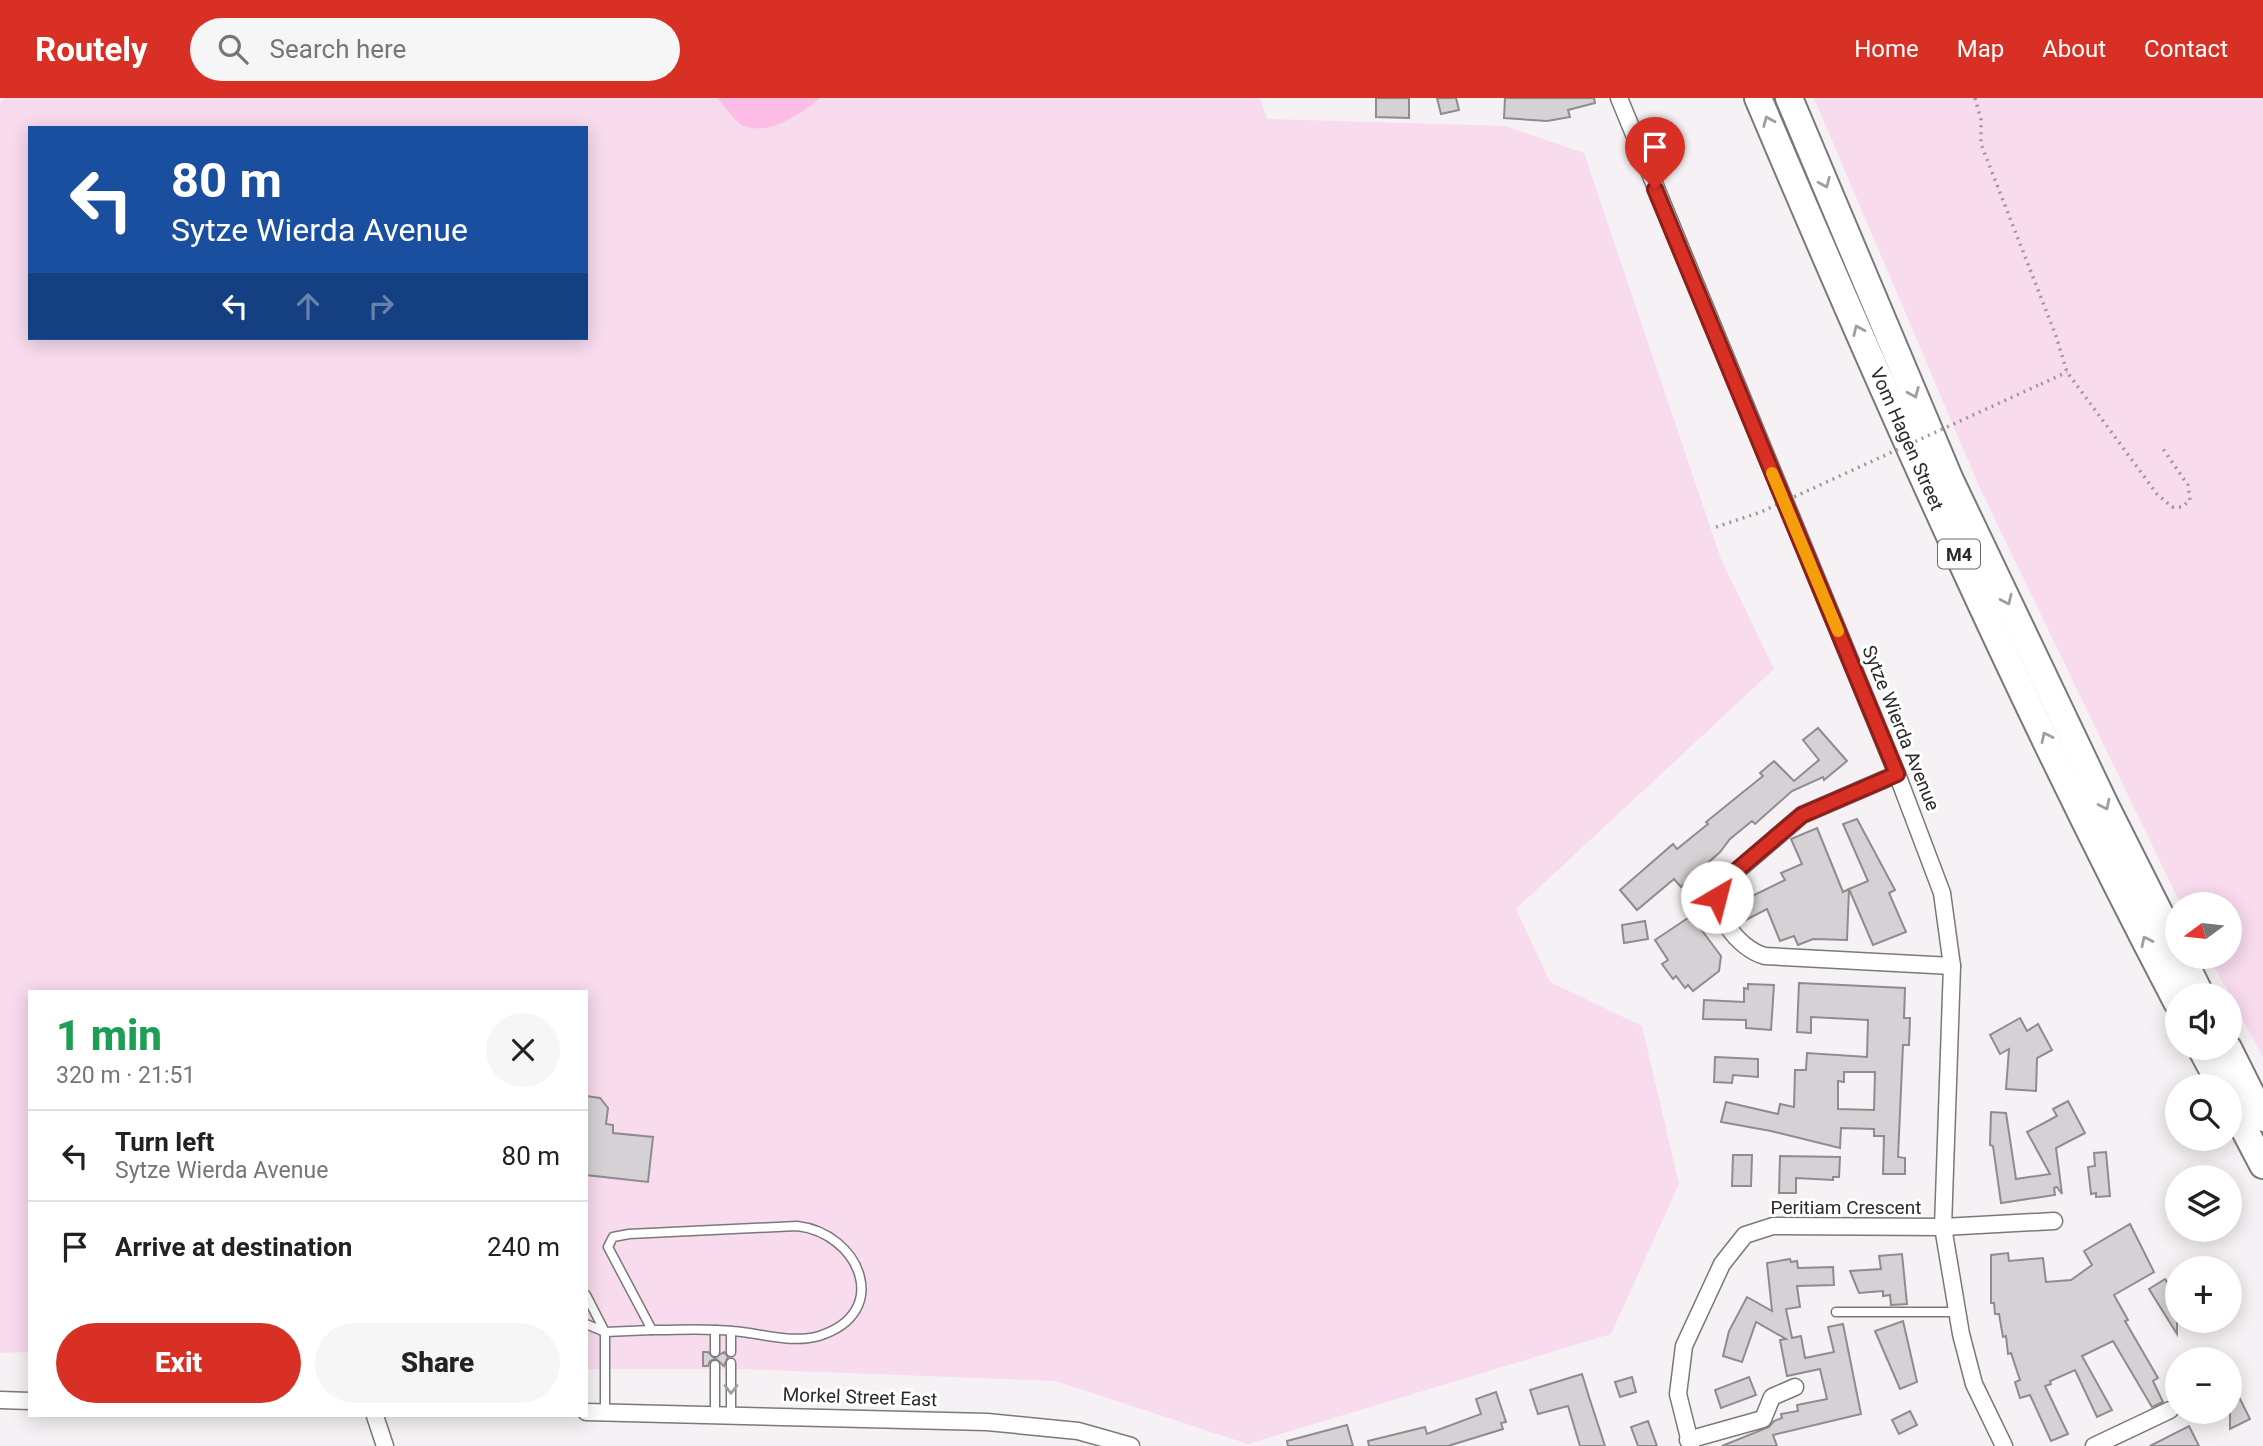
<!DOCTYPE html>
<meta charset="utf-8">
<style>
body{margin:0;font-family:Roboto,sans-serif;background:#f6f6f6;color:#222;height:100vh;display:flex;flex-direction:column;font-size:26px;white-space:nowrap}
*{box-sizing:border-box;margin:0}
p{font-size:23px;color:#767676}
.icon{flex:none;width:38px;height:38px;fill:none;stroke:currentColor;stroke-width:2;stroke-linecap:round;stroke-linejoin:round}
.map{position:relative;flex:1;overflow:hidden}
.details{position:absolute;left:28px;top:892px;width:560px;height:427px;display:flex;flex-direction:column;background:#fff;border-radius:0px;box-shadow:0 4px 18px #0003}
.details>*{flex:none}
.guide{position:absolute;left:28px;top:28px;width:560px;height:214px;border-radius:0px;box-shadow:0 4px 18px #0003;background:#1a4fa0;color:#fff;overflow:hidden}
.needle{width:46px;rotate:255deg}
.tools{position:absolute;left:2165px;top:794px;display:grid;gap:14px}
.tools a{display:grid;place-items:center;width:77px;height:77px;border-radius:50%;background:#fff;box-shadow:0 4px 18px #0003;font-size:35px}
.pin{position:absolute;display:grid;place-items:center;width:60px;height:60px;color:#fff;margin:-72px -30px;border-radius:50% 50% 50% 0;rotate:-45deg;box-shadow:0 0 7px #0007}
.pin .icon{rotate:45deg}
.me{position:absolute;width:77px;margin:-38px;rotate:37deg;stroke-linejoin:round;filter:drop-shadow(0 0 5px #0008)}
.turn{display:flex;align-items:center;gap:24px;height:147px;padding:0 28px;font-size:32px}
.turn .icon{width:91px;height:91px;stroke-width:2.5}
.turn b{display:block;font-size:49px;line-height:60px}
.lanes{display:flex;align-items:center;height:66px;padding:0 28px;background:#0003;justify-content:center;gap:35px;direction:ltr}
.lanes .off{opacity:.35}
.round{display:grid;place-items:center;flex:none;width:74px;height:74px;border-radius:37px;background:#f6f6f6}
.head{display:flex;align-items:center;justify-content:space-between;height:119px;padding:0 28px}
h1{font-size:42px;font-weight:800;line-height:52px;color:#1e9e55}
.cta{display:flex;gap:14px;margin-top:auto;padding:14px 28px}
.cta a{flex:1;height:80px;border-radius:42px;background:#d93025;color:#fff;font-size:28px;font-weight:800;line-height:80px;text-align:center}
.cta a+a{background:#f6f6f6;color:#222}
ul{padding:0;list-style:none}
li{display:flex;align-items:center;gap:21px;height:91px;padding:0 28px;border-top:2px solid #e0e0e0}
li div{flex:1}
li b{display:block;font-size:26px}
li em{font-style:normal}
header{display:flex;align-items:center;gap:42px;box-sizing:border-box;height:98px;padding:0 35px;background:#d93025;color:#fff}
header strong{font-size:33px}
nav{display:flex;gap:38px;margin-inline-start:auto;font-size:24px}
.search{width:490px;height:63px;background:#f6f6f6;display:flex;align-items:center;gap:18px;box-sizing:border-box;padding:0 24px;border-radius:38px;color:#767676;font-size:26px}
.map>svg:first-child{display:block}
.green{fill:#f8dbed;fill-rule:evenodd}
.water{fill:#febde7}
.building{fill:#d5d1d4;stroke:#8f8b8e;stroke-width:2;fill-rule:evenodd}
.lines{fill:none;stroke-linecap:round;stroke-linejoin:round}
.lane-casing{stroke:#7b787a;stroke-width:11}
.street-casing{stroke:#7b787a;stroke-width:19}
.primary-casing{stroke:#7b787a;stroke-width:30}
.path{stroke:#9d999b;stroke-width:3.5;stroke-dasharray:2 5;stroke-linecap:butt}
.lane{stroke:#fff;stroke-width:8}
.street{stroke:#fff;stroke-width:16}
.primary{stroke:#fff;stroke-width:26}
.path-bridge{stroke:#9d999b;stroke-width:3.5;stroke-dasharray:2 5;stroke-linecap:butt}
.oneway{stroke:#a09f9f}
.route-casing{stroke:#8d1f18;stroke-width:18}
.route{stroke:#d93025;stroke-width:12}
.slow{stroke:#f59e0b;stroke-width:12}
.labels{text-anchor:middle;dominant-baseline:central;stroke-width:6;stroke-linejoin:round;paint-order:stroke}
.shield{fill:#fff;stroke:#6b696a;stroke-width:2}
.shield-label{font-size:18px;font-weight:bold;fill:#2b292a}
.street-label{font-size:19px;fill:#2b292a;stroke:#fff}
</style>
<header>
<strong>Routely</strong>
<div class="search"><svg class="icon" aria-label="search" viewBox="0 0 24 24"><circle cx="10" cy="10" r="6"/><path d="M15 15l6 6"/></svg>Search here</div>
<nav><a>Home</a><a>Map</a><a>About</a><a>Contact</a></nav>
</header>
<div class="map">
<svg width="2263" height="1348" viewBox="0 0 2263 1348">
<rect width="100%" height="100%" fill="#f6f1f4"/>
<g class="green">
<path d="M 4,0 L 1260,0 L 1267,21 L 1505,28 L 1584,55 L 1721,461 L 1774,571 L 1516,811 L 1550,884 L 1642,928 L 1679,1086 L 1611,1236 L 1248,1346 L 1056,1283 L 741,1271 L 586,1271 L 586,894 L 30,894 L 30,1254 L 0,1255 L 0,7 ZM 30,30 L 586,30 L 586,240 L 30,240 Z"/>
<path d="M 1814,0 L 2263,0 L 2263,959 L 2209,859 L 2230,859 L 2230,807 L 2181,807 L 1979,388 Z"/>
</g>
<path class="water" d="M 717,0 L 820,0 C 802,15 770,38 744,28 C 734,24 725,8 717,0 Z"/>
<g class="building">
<path d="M 1376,0 L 1409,0 L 1409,20 L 1376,19 Z"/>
<path d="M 1437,0 L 1456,0 L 1459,12 L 1441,16 Z"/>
<path d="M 1505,0 L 1594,0 L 1595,5 L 1568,12 L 1570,19 L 1547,23 L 1504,20 Z"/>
<path d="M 1818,630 L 1847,663 L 1824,682 L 1823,679 L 1792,693 L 1755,726 L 1752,723 L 1730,741 L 1720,754 L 1681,789 L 1674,781 L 1637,812 L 1620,792 L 1673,746 L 1677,751 L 1708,726 L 1706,724 L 1763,678 L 1760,675 L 1774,663 L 1794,683 L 1819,662 L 1803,642 Z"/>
<path d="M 1857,721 L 1895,792 L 1889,795 L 1906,834 L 1873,847 L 1849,791 L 1868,783 L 1843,726 Z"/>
<path d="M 1817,730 L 1843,794 L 1849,791 L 1847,842 L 1813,841 L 1798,847 L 1794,838 L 1780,843 L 1767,811 L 1746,822 L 1738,805 L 1785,782 L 1781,775 L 1802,766 L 1791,741 Z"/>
<path d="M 1691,818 L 1721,858 L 1719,873 L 1693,893 L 1688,887 L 1685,890 L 1676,878 L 1673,881 L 1662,866 L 1668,862 L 1655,842 Z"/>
<path d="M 1645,823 L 1648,841 L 1624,845 L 1622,827 Z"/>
<path d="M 1799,885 L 1905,890 L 1904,920 L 1910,920 L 1909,947 L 1903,947 L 1898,1059 L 1905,1060 L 1905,1076 L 1883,1076 L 1884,1038 L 1874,1038 L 1874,1031 L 1841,1030 L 1840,1050 L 1771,1033 L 1721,1024 L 1726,1004 L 1778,1016 L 1780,1006 L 1794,1009 L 1795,972 L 1806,972 L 1807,955 L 1867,959 L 1868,922 L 1811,919 L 1811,935 L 1797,934 ZM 1844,974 L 1875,974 L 1874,1012 L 1838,1011 L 1838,983 L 1844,984 Z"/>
<path d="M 1748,886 L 1774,887 L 1771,932 L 1746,930 L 1746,922 L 1703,921 L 1704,902 L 1744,904 L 1744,890 L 1748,891 Z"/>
<path d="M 2020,920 L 2027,933 L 2038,926 L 2052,952 L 2037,960 L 2036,993 L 2006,991 L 2009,951 L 2000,956 L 1990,937 Z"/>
<path d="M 1715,959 L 1758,961 L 1758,979 L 1733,977 L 1732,985 L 1714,984 Z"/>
<path d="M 586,998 L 600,1000 L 608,1010 L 606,1026 L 613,1027 L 613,1035 L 653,1039 L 648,1084 L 586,1077 Z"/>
<path d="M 2068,1003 L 2085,1035 L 2056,1050 L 2062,1096 L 2057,1089 L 2054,1090 L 2055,1097 L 2001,1105 L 1993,1048 L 1990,1047 L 1991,1014 L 2006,1015 L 2016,1081 L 2050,1076 L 2027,1034 L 2057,1018 L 2053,1011 Z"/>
<path d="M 2106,1054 L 2110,1098 L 2096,1099 L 2096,1095 L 2091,1096 L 2088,1069 L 2095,1068 L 2094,1055 Z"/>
<path d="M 1733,1057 L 1752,1057 L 1751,1088 L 1732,1088 Z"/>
<path d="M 1780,1058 L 1840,1059 L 1839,1079 L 1833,1079 L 1833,1082 L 1796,1080 L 1796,1095 L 1779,1095 Z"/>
<path d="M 2130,1126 L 2154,1174 L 2114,1197 L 2128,1222 L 2125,1223 L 2158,1280 L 2153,1283 L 2163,1304 L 2152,1309 L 2113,1243 L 2082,1258 L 2112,1312 L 2097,1319 L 2075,1272 L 2050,1283 L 2051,1286 L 2045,1288 L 2068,1336 L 2051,1343 L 2030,1297 L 2020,1300 L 2015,1284 L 2020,1282 L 2011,1255 L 2008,1256 L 2006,1238 L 2003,1239 L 1999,1216 L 1995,1216 L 1994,1205 L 1991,1205 L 1991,1157 L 2008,1155 L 2009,1163 L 2043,1160 L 2046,1184 L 2071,1182 L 2092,1167 L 2084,1153 Z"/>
<path d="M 1902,1156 L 1907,1206 L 1891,1207 L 1890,1197 L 1883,1198 L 1883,1193 L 1859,1195 L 1850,1173 L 1881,1171 L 1879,1158 Z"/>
<path d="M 1790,1161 L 1791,1164 L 1797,1163 L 1798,1170 L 1833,1169 L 1834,1187 L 1797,1188 L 1800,1209 L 1786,1211 L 1792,1240 L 1801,1238 L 1805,1260 L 1834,1254 L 1828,1229 L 1843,1226 L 1861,1316 L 1773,1337 L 1777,1348 L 1722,1348 L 1769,1329 L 1774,1323 L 1782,1320 L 1781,1316 L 1798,1313 L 1797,1307 L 1827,1301 L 1820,1271 L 1787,1278 L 1780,1242 L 1786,1241 L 1756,1224 L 1742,1264 L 1723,1258 L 1729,1233 L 1747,1199 L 1772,1213 L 1767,1165 Z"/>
<path d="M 2165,1181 L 2177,1199 L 2177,1236 L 2149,1191 Z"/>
<path d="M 1903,1223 L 1917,1284 L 1900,1291 L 1875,1233 Z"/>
<path d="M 703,1254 L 708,1254 L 714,1260 L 724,1254 L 728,1259 L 724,1268 L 716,1261 L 710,1263 L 708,1268 L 703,1268 Z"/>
<path d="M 1582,1276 L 1589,1299 L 1605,1348 L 1580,1348 L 1568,1308 L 1538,1316 L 1530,1292 Z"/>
<path d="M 1632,1279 L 1636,1294 L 1620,1299 L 1615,1284 Z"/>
<path d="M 1749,1279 L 1756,1297 L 1721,1310 L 1715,1292 Z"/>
<path d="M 1496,1294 L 1506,1324 L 1501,1325 L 1503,1331 L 1448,1348 L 1369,1348 L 1368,1343 L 1425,1329 L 1427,1336 L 1481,1316 L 1476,1301 Z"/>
<path d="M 2240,1301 L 2250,1321 L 2230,1331 L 2230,1307 Z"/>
<path d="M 1910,1313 L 1917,1327 L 1899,1336 L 1892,1322 Z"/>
<path d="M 1648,1323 L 1657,1348 L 1638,1348 L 1631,1329 Z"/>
<path d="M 1347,1327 L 1353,1348 L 1288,1348 L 1287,1343 Z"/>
<path d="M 2189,1328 L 2199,1348 L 2150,1348 Z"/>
</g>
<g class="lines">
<g class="lane-casing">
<g id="lane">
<path d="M 797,1128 C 860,1135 893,1215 819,1238 C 792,1246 760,1235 733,1233 C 706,1230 679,1232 652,1232 L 608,1149 L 613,1139 L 629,1136 Z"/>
<path d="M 586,1197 L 605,1234 L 605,1314"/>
<path d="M 1836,1214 L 1958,1214"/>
<path d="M 586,1226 L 605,1234 L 652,1232"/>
<path d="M 731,1233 L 731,1254"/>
<path d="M 715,1254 L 715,1232"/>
<path d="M 715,1267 L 715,1316"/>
<path d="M 731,1317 L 731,1265"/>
</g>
</g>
<g class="street-casing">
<g id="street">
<path d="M 1619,0 L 1897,676 L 1942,795 L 1952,868 L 1943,1129 L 1961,1236 L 1974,1286 L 2004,1348"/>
<path d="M 1897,676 L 1802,717 L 1724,784 C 1706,810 1738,851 1765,858 L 1952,868"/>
<path d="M 0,1302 L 30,1303"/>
<path d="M 586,1314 L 987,1324 L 1078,1333 L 1131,1348"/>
<path d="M 375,1318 L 385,1348"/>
<path d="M 1688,1342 L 1763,1321 L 1772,1299 L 1795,1289"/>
<path d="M 1691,1348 L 1678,1296 L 1684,1248 L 1722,1166 L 1745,1137 L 1773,1128 L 1943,1129 L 2054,1123"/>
<path d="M 2094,1348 L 2170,1312"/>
</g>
</g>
<g class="primary-casing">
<g id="primary">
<path d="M 1758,0 C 1887,305 2023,610 2177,904"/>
<path d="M 1789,0 L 1950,382 L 2105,707 L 2177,850"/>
<path d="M 2182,859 L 2201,898"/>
<path d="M 2201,950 L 2222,989"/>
<path d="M 2228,950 L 2263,1020"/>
<path d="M 2230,1004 L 2263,1067"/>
</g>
</g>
<g class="path">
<path d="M 1975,0 L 1981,22 L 1981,46 L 2056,238 L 2067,274 L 2157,396 L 2172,409 L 2182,409 L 2190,402 L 2188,387 L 2161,348"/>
<path d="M 2041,286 L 2067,274"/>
</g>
<use href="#lane" class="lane"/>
<use href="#street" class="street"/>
<use href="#primary" class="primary"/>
<path class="path-bridge" d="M 1716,429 L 1761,414 L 2041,286"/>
</g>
<defs><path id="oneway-chevron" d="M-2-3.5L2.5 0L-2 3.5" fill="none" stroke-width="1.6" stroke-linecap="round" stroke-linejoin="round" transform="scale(1.75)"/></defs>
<g class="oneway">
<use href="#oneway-chevron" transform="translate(1768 23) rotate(-113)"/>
<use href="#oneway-chevron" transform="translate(1825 85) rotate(67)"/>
<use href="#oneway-chevron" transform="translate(1858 232) rotate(-114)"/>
<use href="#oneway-chevron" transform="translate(1914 295) rotate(67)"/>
<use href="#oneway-chevron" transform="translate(2007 502) rotate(65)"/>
<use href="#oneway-chevron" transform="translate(2046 639) rotate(-116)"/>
<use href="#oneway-chevron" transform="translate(2105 707) rotate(64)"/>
<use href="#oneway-chevron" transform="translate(2146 843) rotate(-116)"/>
<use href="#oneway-chevron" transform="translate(731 1291) rotate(90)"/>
</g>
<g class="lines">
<g class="route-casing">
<path id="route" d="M 1655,91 L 1897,676 L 1802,717 L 1730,778 L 1721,787 L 1717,799"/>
</g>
<use href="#route" class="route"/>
<path class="slow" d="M 1772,375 L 1838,533"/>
</g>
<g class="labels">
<rect class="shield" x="1938" y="441.5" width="42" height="29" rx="5"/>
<g class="shield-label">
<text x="1959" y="456">M4</text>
</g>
<g class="street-label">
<text transform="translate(1907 341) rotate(66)">Vom Hagen Street</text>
<text transform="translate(1901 630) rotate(68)">Sytze Wierda Avenue</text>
<text x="1846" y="1109">Peritiam Crescent</text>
<text transform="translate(860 1299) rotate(2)">Morkel Street East</text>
</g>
</g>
</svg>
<div class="tools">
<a><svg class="needle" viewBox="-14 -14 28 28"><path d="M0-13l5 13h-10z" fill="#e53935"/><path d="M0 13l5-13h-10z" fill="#767676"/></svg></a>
<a><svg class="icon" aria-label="sound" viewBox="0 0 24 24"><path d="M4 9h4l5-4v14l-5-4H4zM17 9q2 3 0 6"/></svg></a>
<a><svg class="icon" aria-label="search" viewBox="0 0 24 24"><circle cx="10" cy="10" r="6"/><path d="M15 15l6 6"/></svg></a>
<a><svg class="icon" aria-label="layers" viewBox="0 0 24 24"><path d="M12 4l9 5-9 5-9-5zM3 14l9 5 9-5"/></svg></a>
<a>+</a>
<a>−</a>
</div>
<div class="pin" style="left:1655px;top:91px;background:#d93025"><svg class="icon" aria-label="arrive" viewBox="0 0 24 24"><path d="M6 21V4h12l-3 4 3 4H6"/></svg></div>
<svg class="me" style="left:1717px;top:799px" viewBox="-20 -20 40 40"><circle r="19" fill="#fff"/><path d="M0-13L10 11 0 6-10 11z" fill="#d93025"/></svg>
<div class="guide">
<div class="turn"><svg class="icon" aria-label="left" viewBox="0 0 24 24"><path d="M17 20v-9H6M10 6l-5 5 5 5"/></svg><div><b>80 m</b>Sytze Wierda Avenue</div></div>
<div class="lanes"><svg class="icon" aria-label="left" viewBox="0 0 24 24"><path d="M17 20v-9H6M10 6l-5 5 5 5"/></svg><svg class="icon off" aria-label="ahead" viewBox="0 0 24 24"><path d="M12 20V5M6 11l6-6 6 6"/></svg><svg class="icon off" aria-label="right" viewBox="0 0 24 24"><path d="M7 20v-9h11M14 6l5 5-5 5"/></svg></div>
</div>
<section class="details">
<div class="head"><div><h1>1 min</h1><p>320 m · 21:51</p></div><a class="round"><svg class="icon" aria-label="close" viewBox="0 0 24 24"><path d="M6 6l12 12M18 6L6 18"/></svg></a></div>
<ul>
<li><svg class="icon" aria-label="left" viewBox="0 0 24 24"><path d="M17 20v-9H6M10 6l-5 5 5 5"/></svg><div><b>Turn left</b><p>Sytze Wierda Avenue</p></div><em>80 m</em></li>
<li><svg class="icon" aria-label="arrive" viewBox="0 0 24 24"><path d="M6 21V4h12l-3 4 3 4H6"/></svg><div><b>Arrive at destination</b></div><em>240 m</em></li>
</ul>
<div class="cta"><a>Exit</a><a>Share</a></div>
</section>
</div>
